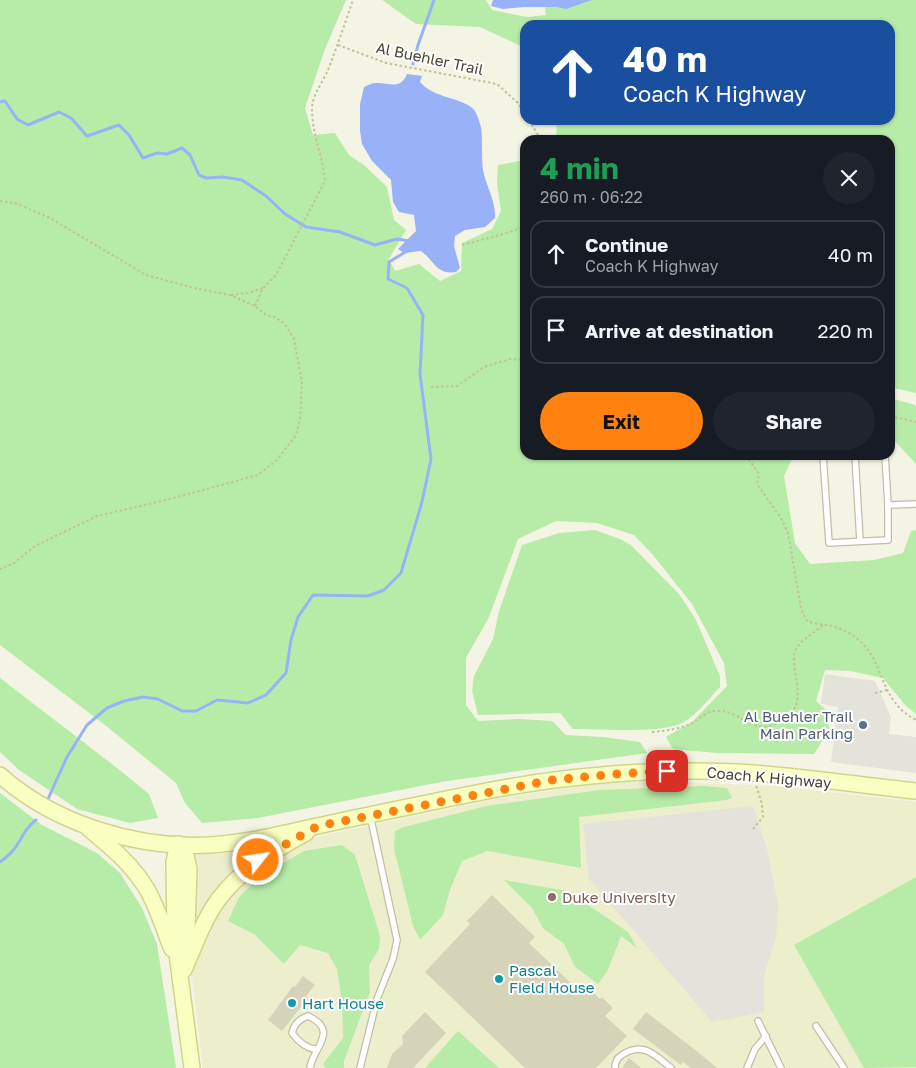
<!DOCTYPE html>
<meta charset="utf-8">
<style>
body{margin:0;font-family:"Golos Text",sans-serif;background:#20242c;color:#f1f3f6;height:100vh;display:flex;flex-direction:column;font-size:19px;white-space:nowrap}
*{box-sizing:border-box;margin:0}
p{font-size:16px;color:#9ea1a6}
.icon{flex:none;width:28px;height:28px;fill:none;stroke:currentColor;stroke-width:2;stroke-linecap:round;stroke-linejoin:round}
.map{position:relative;flex:1;overflow:hidden}
.panel{position:absolute;left:520px;top:135px;width:375px;height:325px;display:flex;flex-direction:column;background:#171b24;border-radius:15px;box-shadow:0 1px 4px #0004}
.panel>*{flex:none}
.hud{position:absolute;left:520px;top:20px;width:375px;height:105px;border-radius:15px;box-shadow:0 1px 4px #0004;background:#1a4fa0;color:#fff;overflow:hidden}
.pin{position:absolute;display:grid;place-items:center;width:42px;height:42px;color:#fff;margin:-21px;border-radius:10px;box-shadow:0 2px 8px #0006}
.me{position:absolute;width:55px;margin:-28px;rotate:60deg;stroke-linejoin:round;filter:drop-shadow(0 0 4px #0008)}
.turn{display:flex;align-items:center;gap:18px;height:105px;padding:0 20px;font-size:22px}
.turn .icon{width:65px;height:65px;stroke-width:2.5}
.turn b{display:block;font-size:35px;line-height:42px}
.round{display:grid;place-items:center;flex:none;width:52px;height:52px;border-radius:26px;background:#20242c}
.overview{display:flex;align-items:center;justify-content:space-between;height:85px;padding:0 20px}
h1{font-size:30px;font-weight:700;line-height:38px;color:#1e9e55}
.button{display:flex;gap:10px;margin-top:auto;padding:10px 20px}
.button a{flex:1;height:58px;border-radius:30px;background:#ff810f;color:#111;font-size:20px;font-weight:700;line-height:58px;text-align:center}
.button a+a{background:#20242c;color:#f1f3f6}
ul{padding:0;list-style:none}
li{display:flex;align-items:center;gap:15px;height:68px;margin:0 10px 8px;padding:0 10px;border:2px solid #363941;border-radius:15px}
li div{flex:1}
li b{display:block;font-size:19px}
li em{font-style:normal}
.map>svg:first-child{display:block}
.education{fill:#edeecc}
.green{fill:#b7eca8}
.parking{fill:#e3e3dc}
.water{fill:#99b2f7}
.lines{fill:none;stroke-linecap:round;stroke-linejoin:round}
.stream{stroke:#99b2f7;stroke-width:3}
.building{fill:#d6d4b8}
.lane-casing{stroke:#c0bfa5;stroke-width:8}
.secondary-casing{stroke:#d1d58c;stroke-width:18}
.path{stroke:#c3c295;stroke-width:2;stroke-dasharray:2.5 2.5;stroke-linecap:butt}
.lane{stroke:#fff;stroke-width:5.5}
.secondary{stroke:#faffc2;stroke-width:15}
.route{stroke:#ff810f;stroke-width:9;stroke-dasharray:0 16.2}
.service-dot{fill:#5c6f8a;stroke:#fff;stroke-width:2}
.education-dot{fill:#8d6e63;stroke:#fff;stroke-width:2}
.culture-dot{fill:#0f9aa8;stroke:#fff;stroke-width:2}
.labels{text-anchor:middle;dominant-baseline:central;stroke-width:4;stroke-linejoin:round;paint-order:stroke}
.street-label{font-size:15px;fill:#464533;stroke:#fff}
.service-label{font-size:15px;fill:#4e5e75;stroke:#fff;text-anchor:end}
.education-label{font-size:15px;fill:#785e54;stroke:#fff;text-anchor:start}
.culture-label{font-size:15px;fill:#0d838f;stroke:#fff;text-anchor:start}
</style>
<div class="map">
<svg width="916" height="1068" viewBox="0 0 916 1068">
<rect width="100%" height="100%" fill="#f3f4e3"/>
<path class="education" d="M 673,782 L 776,786 L 916,802 L 916,1068 L 203,1068 L 192,976 L 188,854 L 214,854 L 278,845 L 496,799 L 602,783 Z"/>
<g class="green">
<path d="M 0,0 L 346,0 L 325,49 L 305,108 L 313,135 L 335,133 L 349,155 L 364,165 L 387,187 L 394,220 L 406,230 L 389,259 L 395,271 L 419,264 L 440,281 L 461,271 L 462,243 L 492,229 L 501,211 L 497,183 L 498,165 L 525,160 L 525,455 L 794,455 L 784,476 L 795,543 L 810,564 L 874,560 L 903,553 L 911,531 L 916,530 L 916,714 L 906,706 L 883,678 L 850,671 L 825,670 L 816,701 L 828,712 L 829,730 L 814,754 L 717,753 L 673,749 L 666,737 L 692,722 L 727,686 L 724,663 L 692,604 L 653,555 L 634,535 L 597,523 L 556,521 L 518,539 L 489,617 L 466,658 L 466,705 L 478,721 L 519,719 L 552,721 L 566,735 L 603,737 L 640,742 L 647,753 L 441,782 L 258,818 L 202,823 L 185,803 L 176,783 L 105,725 L 0,645 Z"/>
<path d="M 382,0 L 486,0 L 492,10 L 527,17 L 546,15 L 544,0 L 916,0 L 916,393 L 890,387 L 890,140 L 556,140 L 557,120 L 890,120 L 890,25 L 525,25 L 525,48 L 480,27 L 416,24 Z"/>
<path d="M 890,398 L 915,405 L 916,407 L 916,464 L 895,441 L 890,439 Z"/>
<path d="M 595,530 L 620,539 L 631,545 L 679,594 L 695,618 L 720,676 L 720,687 C 709,699 698,713 684,722 C 664,734 598,729 573,729 L 560,713 L 478,715 L 472,691 L 474,676 L 493,639 L 499,611 L 522,545 L 559,533 Z"/>
<path d="M 0,678 L 117,768 L 149,794 L 158,818 L 130,823 L 77,809 L 19,770 L 0,752 Z"/>
<path d="M 705,786 L 727,788 L 732,798 L 727,800 L 579,817 L 581,868 L 488,851 L 462,861 L 450,890 L 443,915 L 420,940 L 413,926 L 394,849 L 395,831 L 404,827 L 486,806 L 599,790 Z"/>
<path d="M 0,793 L 42,825 L 97,853 L 120,873 L 142,908 L 157,944 L 176,1068 L 0,1068 Z"/>
<path d="M 342,845 L 355,855 L 380,936 L 379,949 L 369,965 L 370,992 L 344,1061 L 344,1068 L 326,1068 L 323,1064 L 343,1038 L 342,1002 L 337,969 L 328,953 L 300,945 L 284,964 L 254,934 L 228,921 L 239,897 L 261,876 L 304,851 Z"/>
<path d="M 916,877 L 916,1067 L 864,1068 L 794,945 Z"/>
<path d="M 504,880 L 562,890 L 572,894 L 628,932 L 637,948 L 621,936 L 608,970 L 598,984 L 575,967 L 564,944 L 543,928 L 532,908 Z"/>
<path d="M 458,1031 L 499,1068 L 425,1068 Z"/>
</g>
<g class="parking">
<path d="M 825,674 L 875,681 L 891,717 L 889,734 L 916,737 L 916,773 L 831,762 L 838,707 L 821,704 Z"/>
<path d="M 753,806 L 767,849 L 778,904 L 776,937 L 764,976 L 764,1012 L 712,1022 L 589,879 L 583,824 Z"/>
</g>
<g class="water">
<path d="M 493,0 L 592,0 L 566,9 L 556,7 L 524,7 L 503,9 L 491,6 Z"/>
<path d="M 407,74 L 422,76 L 420,82 C 434,98 455,96 471,107 C 477,111 479,121 481,127 C 483,141 481,156 483,170 C 486,186 496,201 495,218 L 485,227 L 465,230 L 455,236 L 454,246 L 460,268 L 456,272 C 436,275 435,261 421,251 L 404,253 L 398,249 L 416,231 L 414,215 L 399,212 L 393,202 L 391,180 L 372,161 L 362,144 L 360,131 L 360,104 L 364,87 C 367,86 371,83 375,83 C 389,82 400,91 407,74 Z"/>
</g>
<g class="lines">
<g class="stream">
<path d="M 413,64 L 418,45 L 434,0"/>
<path d="M 0,102 L 5,101 L 17,119 L 28,125 L 59,112 L 71,118 L 87,136 L 119,125 L 129,135 L 143,158 L 157,153 L 167,154 L 182,148 L 190,155 L 199,175 L 206,178 L 223,177 L 242,180 L 266,196 L 285,214 L 306,227 L 340,232 L 375,245 L 397,239 L 409,241"/>
<path d="M 48,799 L 67,757 L 87,725 L 107,708 L 124,701 L 143,697 L 158,699 L 182,711 L 196,711 L 217,700 L 248,703 L 266,695 L 286,673 L 291,640 L 298,617 L 313,595 L 368,596 L 384,590 L 401,573 L 422,502 L 431,459 L 420,374 L 423,315 L 407,288 L 388,279 L 389,262 L 407,251"/>
<path d="M 0,862 C 7,857 13,852 17,845 C 25,833 24,830 36,820"/>
</g>
</g>
<g class="building">
<path d="M 492,895 L 535,937 L 529,943 L 580,992 L 586,986 L 600,999 L 602,997 L 613,1008 L 605,1016 L 627,1036 L 596,1068 L 525,1068 L 425,972 L 470,924 L 467,921 Z"/>
<path d="M 303,976 L 315,985 L 306,996 L 308,998 L 282,1031 L 268,1020 L 293,986 L 295,987 Z"/>
<path d="M 425,1012 L 446,1033 L 413,1068 L 387,1068 L 392,1054 L 403,1044 L 402,1036 Z"/>
<path d="M 646,1012 L 694,1049 L 717,1068 L 691,1068 L 683,1062 L 681,1065 L 633,1029 Z"/>
<path d="M 629,1058 L 641,1068 L 622,1068 Z"/>
</g>
<g class="lines">
<g class="lane-casing">
<g id="lane">
<path d="M 823,455 L 829,543 L 888,540 L 888,505 L 885,455"/>
<path d="M 855,455 L 860,541"/>
<path d="M 888,505 L 916,504"/>
<path d="M 758,1021 L 781,1068"/>
<path d="M 816,1026 L 844,1068"/>
<path d="M 310,1068 C 313,1047 340,1031 308,1016 C 299,1019 294,1024 292,1033 C 299,1043 306,1048 317,1050"/>
<path d="M 360,1068 L 377,999 L 393,959 L 397,940 L 370,815"/>
<path d="M 615,1068 C 615,1062 617,1058 622,1055 C 643,1041 655,1055 671,1068"/>
<path d="M 747,1068 L 755,1049 L 766,1036"/>
</g>
</g>
<g class="secondary-casing">
<g id="secondary">
<path d="M 0,775 C 55,824 137,849 210,845 C 256,842 301,829 345,820 C 426,804 509,783 591,776 C 640,771 689,770 738,772 C 797,775 857,785 916,791"/>
<path d="M 89,829 C 112,848 133,865 148,891 C 158,909 164,930 172,949"/>
<path d="M 178,844 L 174,862 L 175,938 L 192,1068"/>
<path d="M 178,844 L 186,856 L 189,869 L 186,955"/>
<path d="M 184,970 C 194,947 203,921 218,900 C 241,869 273,851 306,833"/>
</g>
</g>
<g class="path">
<path d="M 338,45 L 386,63 L 497,84 L 518,103 L 525,114"/>
<path d="M 529,120 L 538,135 L 538,140"/>
<path d="M 0,201 L 15,203 L 50,218 L 146,275 L 194,288 L 230,295 L 255,306 L 266,315 L 275,317 L 285,324 L 294,339 L 302,382 L 300,419 L 296,435 L 277,460 L 258,475 L 166,500 L 97,516 L 35,546 L 14,563 L 0,569"/>
<path d="M 462,245 L 507,233 L 525,226"/>
<path d="M 231,295 L 248,293 L 263,288"/>
<path d="M 255,306 L 263,288 L 276,275 L 325,181 C 323,157 312,134 312,109 C 312,95 323,82 328,70 C 337,47 345,23 353,0"/>
<path d="M 431,387 L 457,386 L 484,367 L 510,359 L 525,360"/>
<path d="M 890,416 L 916,422"/>
<path d="M 746,455 L 759,474 L 757,484 L 781,518 L 788,533 L 801,608 L 806,620 C 813,624 819,624 828,625 C 840,627 853,634 862,643 C 886,668 880,701 916,720"/>
<path d="M 875,693 L 887,690"/>
<path d="M 652,732 C 665,731 678,729 690,724 C 698,721 705,712 713,711 C 743,708 750,739 781,721 C 786,718 794,711 796,705 C 803,687 786,658 799,645 C 806,637 815,632 823,625"/>
<path d="M 753,829 L 763,817 L 762,804 L 756,785"/>
</g>
<use href="#lane" class="lane"/>
<use href="#secondary" class="secondary"/>
</g>
<g class="lines">
<path class="route" d="M 258,860 L 318,826 L 552,780 L 616,774 L 667,771"/>
</g>
<circle class="service-dot" cx="863" cy="725" r="5"/>
<circle class="education-dot" cx="552" cy="897" r="5"/>
<g class="culture-dot">
<circle cx="499" cy="979" r="5"/>
<circle cx="292" cy="1003" r="5"/>
</g>
<g class="labels">
<g class="street-label">
<text transform="translate(430 58) rotate(12)">Al Buehler Trail</text>
<text transform="translate(769 777) rotate(5)">Coach K Highway</text>
</g>
<g class="service-label">
<text x="853" y="716">Al Buehler Trail<tspan x="853" dy="17">Main Parking</tspan></text>
</g>
<g class="education-label">
<text x="562" y="897">Duke University</text>
</g>
<g class="culture-label">
<text x="509" y="970">Pascal<tspan x="509" dy="17">Field House</tspan></text>
<text x="302" y="1003">Hart House</text>
</g>
</g>
</svg>
<div class="pin" style="left:667px;top:771px;background:#d93025"><svg class="icon" aria-label="arrive" viewBox="0 0 24 24"><path d="M6 21V4h12l-3 4 3 4H6"/></svg></div>
<svg class="me" style="left:258px;top:860px" viewBox="-20 -20 40 40"><circle r="17" fill="#ff810f" stroke="#fff" stroke-width="3"/><path d="M0-11L8 9 0 5-8 9z" fill="#fff"/></svg>
<div class="hud">
<div class="turn"><svg class="icon" aria-label="ahead" viewBox="0 0 24 24"><path d="M12 20V5M6 11l6-6 6 6"/></svg><div><b>40 m</b>Coach K Highway</div></div>
</div>
<section class="panel">
<div class="overview"><div><h1>4 min</h1><p>260 m · 06:22</p></div><a class="round"><svg class="icon" aria-label="close" viewBox="0 0 24 24"><path d="M6 6l12 12M18 6L6 18"/></svg></a></div>
<ul>
<li><svg class="icon" aria-label="ahead" viewBox="0 0 24 24"><path d="M12 20V5M6 11l6-6 6 6"/></svg><div><b>Continue</b><p>Coach K Highway</p></div><em>40 m</em></li>
<li><svg class="icon" aria-label="arrive" viewBox="0 0 24 24"><path d="M6 21V4h12l-3 4 3 4H6"/></svg><div><b>Arrive at destination</b></div><em>220 m</em></li>
</ul>
<div class="button"><a>Exit</a><a>Share</a></div>
</section>
</div>
